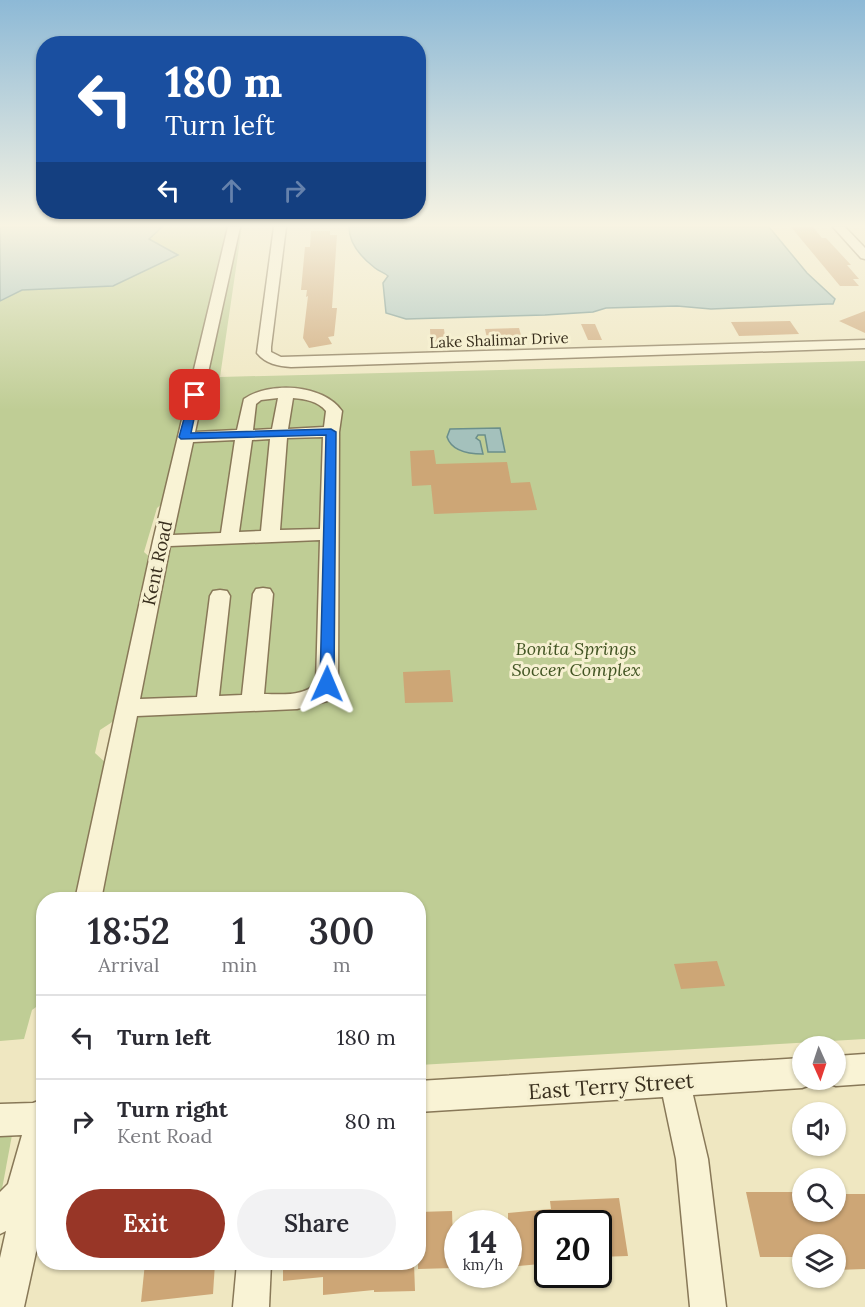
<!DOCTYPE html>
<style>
body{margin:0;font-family:Lora,serif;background:#f2f2f3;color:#2b2b33;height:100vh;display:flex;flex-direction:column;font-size:22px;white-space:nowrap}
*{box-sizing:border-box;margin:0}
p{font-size:20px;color:#7c7c81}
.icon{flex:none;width:33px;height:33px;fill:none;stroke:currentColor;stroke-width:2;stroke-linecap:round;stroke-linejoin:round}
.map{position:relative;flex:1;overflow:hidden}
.drawer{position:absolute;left:36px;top:892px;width:390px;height:378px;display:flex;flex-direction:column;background:#fff;border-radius:24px;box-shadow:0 2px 4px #0004}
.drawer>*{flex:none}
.guide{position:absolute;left:36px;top:36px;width:390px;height:183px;border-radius:24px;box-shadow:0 2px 4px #0004;background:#1a4fa0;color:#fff;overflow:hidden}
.needle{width:39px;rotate:177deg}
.fabs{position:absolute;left:792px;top:1036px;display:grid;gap:12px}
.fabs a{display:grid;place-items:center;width:54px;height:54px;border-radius:50%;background:#fff;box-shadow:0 2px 4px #0004;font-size:30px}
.speed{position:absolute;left:444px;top:1210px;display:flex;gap:12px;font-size:30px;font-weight:700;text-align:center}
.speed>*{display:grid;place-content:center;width:78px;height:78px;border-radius:50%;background:#fff;box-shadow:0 2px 4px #0004;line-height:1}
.speed small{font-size:15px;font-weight:400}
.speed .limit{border:3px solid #111;border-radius:9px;background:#fff;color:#111}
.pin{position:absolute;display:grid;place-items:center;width:51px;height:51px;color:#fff;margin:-26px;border-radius:12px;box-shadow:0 3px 9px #0006}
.me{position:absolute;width:66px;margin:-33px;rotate:1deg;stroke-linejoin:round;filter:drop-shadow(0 0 4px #0008)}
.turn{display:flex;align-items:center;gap:21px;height:126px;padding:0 30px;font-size:27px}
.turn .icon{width:78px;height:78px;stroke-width:2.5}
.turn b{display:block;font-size:42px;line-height:51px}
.lanes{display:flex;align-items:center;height:57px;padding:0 30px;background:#0003;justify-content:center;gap:30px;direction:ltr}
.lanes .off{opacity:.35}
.eta{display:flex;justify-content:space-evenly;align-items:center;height:102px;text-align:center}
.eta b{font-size:36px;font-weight:600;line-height:42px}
.cta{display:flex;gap:12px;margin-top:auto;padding:12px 30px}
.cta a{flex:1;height:69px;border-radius:36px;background:#983627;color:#fff;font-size:24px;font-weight:600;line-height:69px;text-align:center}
.cta a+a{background:#f2f2f3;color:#2b2b33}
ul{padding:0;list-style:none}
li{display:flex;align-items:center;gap:18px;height:84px;padding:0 30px;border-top:2px solid #e1e1e2}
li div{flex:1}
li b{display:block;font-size:22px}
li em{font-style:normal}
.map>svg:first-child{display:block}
.green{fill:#bfcd95}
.water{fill:#a4c1bc;stroke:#6b8f8b;stroke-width:1.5}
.building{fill:#cda676}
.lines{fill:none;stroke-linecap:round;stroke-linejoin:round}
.minor-casing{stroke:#887858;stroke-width:3}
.minor{fill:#f9f3d5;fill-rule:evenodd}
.route{fill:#1a73e8;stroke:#114b97;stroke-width:1.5}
.labels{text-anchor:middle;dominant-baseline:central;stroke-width:6;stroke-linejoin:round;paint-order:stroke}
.far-street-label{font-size:15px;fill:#382e1d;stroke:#f6f0d1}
.street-label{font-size:18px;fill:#382e1d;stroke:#f6f0d1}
.park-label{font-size:18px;font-style:italic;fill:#425523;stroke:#f6f0d1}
.near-street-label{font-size:21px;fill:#382e1d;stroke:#f6f0d1}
</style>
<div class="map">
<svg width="865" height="1307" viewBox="0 0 865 1307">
<rect width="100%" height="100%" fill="#efe7c1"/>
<g class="green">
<path d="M 0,227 L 242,227 L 220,377 L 865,361 L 865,1039 L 419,1065 L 418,900 L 100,900 L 198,385 L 185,386 L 179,411 L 190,420 L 174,494 L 157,508 L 144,552 L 155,562 L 126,713 L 100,730 L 95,753 L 108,765 L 88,900 L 44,900 L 43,1002 L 32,1010 L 24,1039 L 0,1041 Z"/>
<path d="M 12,1135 L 0,1200 L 0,1136 Z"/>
</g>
<g class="water">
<path d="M 0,227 L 162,227 L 149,239 L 178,255 L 113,286 L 22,290 L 0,301 Z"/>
<path d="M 349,227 L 769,227 L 807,273 L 835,299 L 833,304 L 828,304 L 711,309 L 677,306 L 606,308 L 593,312 L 545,315 L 406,319 L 386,313 L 383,283 L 388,276 C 384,272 380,272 375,268 C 362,258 349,244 349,227 Z"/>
<path d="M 500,428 L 505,452 L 488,452 L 485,435 L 478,435 L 476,438 L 480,441 L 483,454 C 469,454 452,452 447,437 L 450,429 Z"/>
</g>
<g class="building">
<path d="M 791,227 L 813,227 L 822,238 L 826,238 L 851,265 L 847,265 L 859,279 L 853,279 L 859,286 L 840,286 Z"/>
<path d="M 311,231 L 330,231 L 330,235 L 337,235 L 332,308 L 337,308 L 334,336 L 328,337 L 332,344 L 309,348 L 303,338 L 308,296 L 306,297 L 307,290 L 301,290 L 305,247 L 310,247 Z"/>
<path d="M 865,311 L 865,333 L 839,321 Z"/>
<path d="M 790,321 L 799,334 L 739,336 L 731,322 Z"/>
<path d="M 581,324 L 595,324 L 602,340 L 588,340 Z"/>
<path d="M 519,328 L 523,342 L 488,343 L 485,329 Z"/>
<path d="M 430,329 L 444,329 L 446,344 L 431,344 Z"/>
<path d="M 434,450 L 436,464 L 507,462 L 511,483 L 530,482 L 537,510 L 434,514 L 431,485 L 412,486 L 410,451 Z"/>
<path d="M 450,670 L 453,702 L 405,703 L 403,672 Z"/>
<path d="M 717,961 L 725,986 L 681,989 L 674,964 Z"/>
<path d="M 746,1192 L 802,1192 L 802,1212 L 836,1212 L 836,1194 L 865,1194 L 865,1269 L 836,1270 L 836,1245 L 802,1245 L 802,1257 L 760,1257 Z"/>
<path d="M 619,1198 L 628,1256 L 598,1257 L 598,1224 L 535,1224 L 540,1264 L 508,1267 L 508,1213 L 551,1209 L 550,1201 Z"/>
<path d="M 452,1211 L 454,1268 L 418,1269 L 418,1212 Z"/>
<path d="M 145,1263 L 215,1263 L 213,1294 L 141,1302 Z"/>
<path d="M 283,1263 L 414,1263 L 415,1291 L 374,1292 L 374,1290 L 323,1295 L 323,1277 L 283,1281 Z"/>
</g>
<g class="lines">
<g class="minor-casing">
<g id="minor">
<path d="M 228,227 L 240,227 L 195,432 L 237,430 L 244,399 C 270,381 323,384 342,411 L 339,432 L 338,684 L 327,701 L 297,709 L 137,716 L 101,900 L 75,900 L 153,541 ZM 278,398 L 272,429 L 253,430 L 256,404 L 261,400 ZM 293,398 C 305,399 318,401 326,411 L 324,427 L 288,429 ZM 323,437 L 320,529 L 280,530 L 287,438 ZM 270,439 L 261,531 L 239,532 L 252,440 ZM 235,440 L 221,533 L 173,535 L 193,442 ZM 320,540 L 316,683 C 305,697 280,694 264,694 L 273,594 L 270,589 L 263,588 L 256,589 L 253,594 L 242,695 L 219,696 L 230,596 L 227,591 L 220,590 L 213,591 L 210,596 L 197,697 L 140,699 L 170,546 Z"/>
<path d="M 274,227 L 286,227 L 271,347 L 271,352 L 281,357 L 865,340 L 865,348 L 291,367 C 278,366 266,364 257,353 Z"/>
<path d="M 833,227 L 845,227 L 865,248 L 865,259 L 861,258 Z"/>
<path d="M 865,1054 L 865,1084 L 836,1086 L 825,1082 L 825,1080 L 836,1080 L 836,1056 Z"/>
<path d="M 802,1058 L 802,1080 L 814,1080 L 813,1084 L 802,1088 L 693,1095 L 708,1159 L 726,1307 L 690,1307 L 676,1159 L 663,1097 L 418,1112 L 418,1081 Z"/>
<path d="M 44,1099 L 44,1175 L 39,1193 L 43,1220 L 24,1307 L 0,1307 L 0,1258 L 6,1231 L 0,1234 L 0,1192 L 8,1184 L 22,1135 L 0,1136 L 0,1104 L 33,1103 Z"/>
<path d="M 237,1263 L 271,1263 L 269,1307 L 233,1307 Z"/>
</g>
</g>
<use href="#minor" class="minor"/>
</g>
<linearGradient id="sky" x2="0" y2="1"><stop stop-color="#8db9d6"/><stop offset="0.55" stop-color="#f8f4e3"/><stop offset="1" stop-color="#f8f4e3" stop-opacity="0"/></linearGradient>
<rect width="865" height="410" fill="url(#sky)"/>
<path class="route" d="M 191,393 L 199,395 L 191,433 L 331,429 L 336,432 L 334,684 L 332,688 L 327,689 L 320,684 L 326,435 L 181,439 L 179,437 Z"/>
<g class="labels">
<g class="far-street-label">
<text transform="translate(499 340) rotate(-2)">Lake Shalimar Drive</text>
</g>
<g class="street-label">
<text transform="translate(157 563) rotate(-78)">Kent Road</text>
</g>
<g class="park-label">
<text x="576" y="648">Bonita Springs<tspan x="576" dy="21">Soccer Complex</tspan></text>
</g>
<g class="near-street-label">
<text transform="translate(611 1086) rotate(-4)">East Terry Street</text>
</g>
</g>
</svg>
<div class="fabs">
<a><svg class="needle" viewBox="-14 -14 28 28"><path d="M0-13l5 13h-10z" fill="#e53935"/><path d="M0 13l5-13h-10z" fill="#7c7c81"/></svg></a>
<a><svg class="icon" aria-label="sound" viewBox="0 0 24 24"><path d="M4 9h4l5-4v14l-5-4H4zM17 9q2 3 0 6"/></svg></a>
<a><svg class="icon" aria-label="search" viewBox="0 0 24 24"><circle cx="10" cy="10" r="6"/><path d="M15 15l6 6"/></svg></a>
<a><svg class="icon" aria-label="layers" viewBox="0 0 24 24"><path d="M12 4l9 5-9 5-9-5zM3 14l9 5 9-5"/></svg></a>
</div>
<div class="speed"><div>14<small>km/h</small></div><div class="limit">20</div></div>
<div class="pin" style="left:195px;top:395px;background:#d93025"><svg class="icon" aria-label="arrive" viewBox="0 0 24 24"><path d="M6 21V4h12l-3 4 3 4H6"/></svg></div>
<svg class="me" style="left:327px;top:684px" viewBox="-20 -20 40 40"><path d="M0-17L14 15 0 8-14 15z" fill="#1a73e8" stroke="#fff" stroke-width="4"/></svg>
<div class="guide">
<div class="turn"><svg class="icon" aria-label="left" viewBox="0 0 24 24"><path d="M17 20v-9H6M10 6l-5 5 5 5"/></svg><div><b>180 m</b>Turn left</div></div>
<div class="lanes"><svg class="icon" aria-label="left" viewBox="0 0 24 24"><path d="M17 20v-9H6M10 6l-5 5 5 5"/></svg><svg class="icon off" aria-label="ahead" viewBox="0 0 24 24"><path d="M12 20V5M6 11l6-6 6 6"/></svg><svg class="icon off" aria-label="right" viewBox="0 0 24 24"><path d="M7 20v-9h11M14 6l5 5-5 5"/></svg></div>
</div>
<section class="drawer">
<div class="eta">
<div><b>18:52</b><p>Arrival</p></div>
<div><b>1</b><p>min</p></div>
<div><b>300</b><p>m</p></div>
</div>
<ul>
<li><svg class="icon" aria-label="left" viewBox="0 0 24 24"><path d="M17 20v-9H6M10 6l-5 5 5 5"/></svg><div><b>Turn left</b></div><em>180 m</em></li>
<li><svg class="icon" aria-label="right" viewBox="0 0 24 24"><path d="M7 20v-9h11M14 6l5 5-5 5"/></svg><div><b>Turn right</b><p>Kent Road</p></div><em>80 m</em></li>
</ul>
<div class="cta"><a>Exit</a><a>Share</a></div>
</section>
</div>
